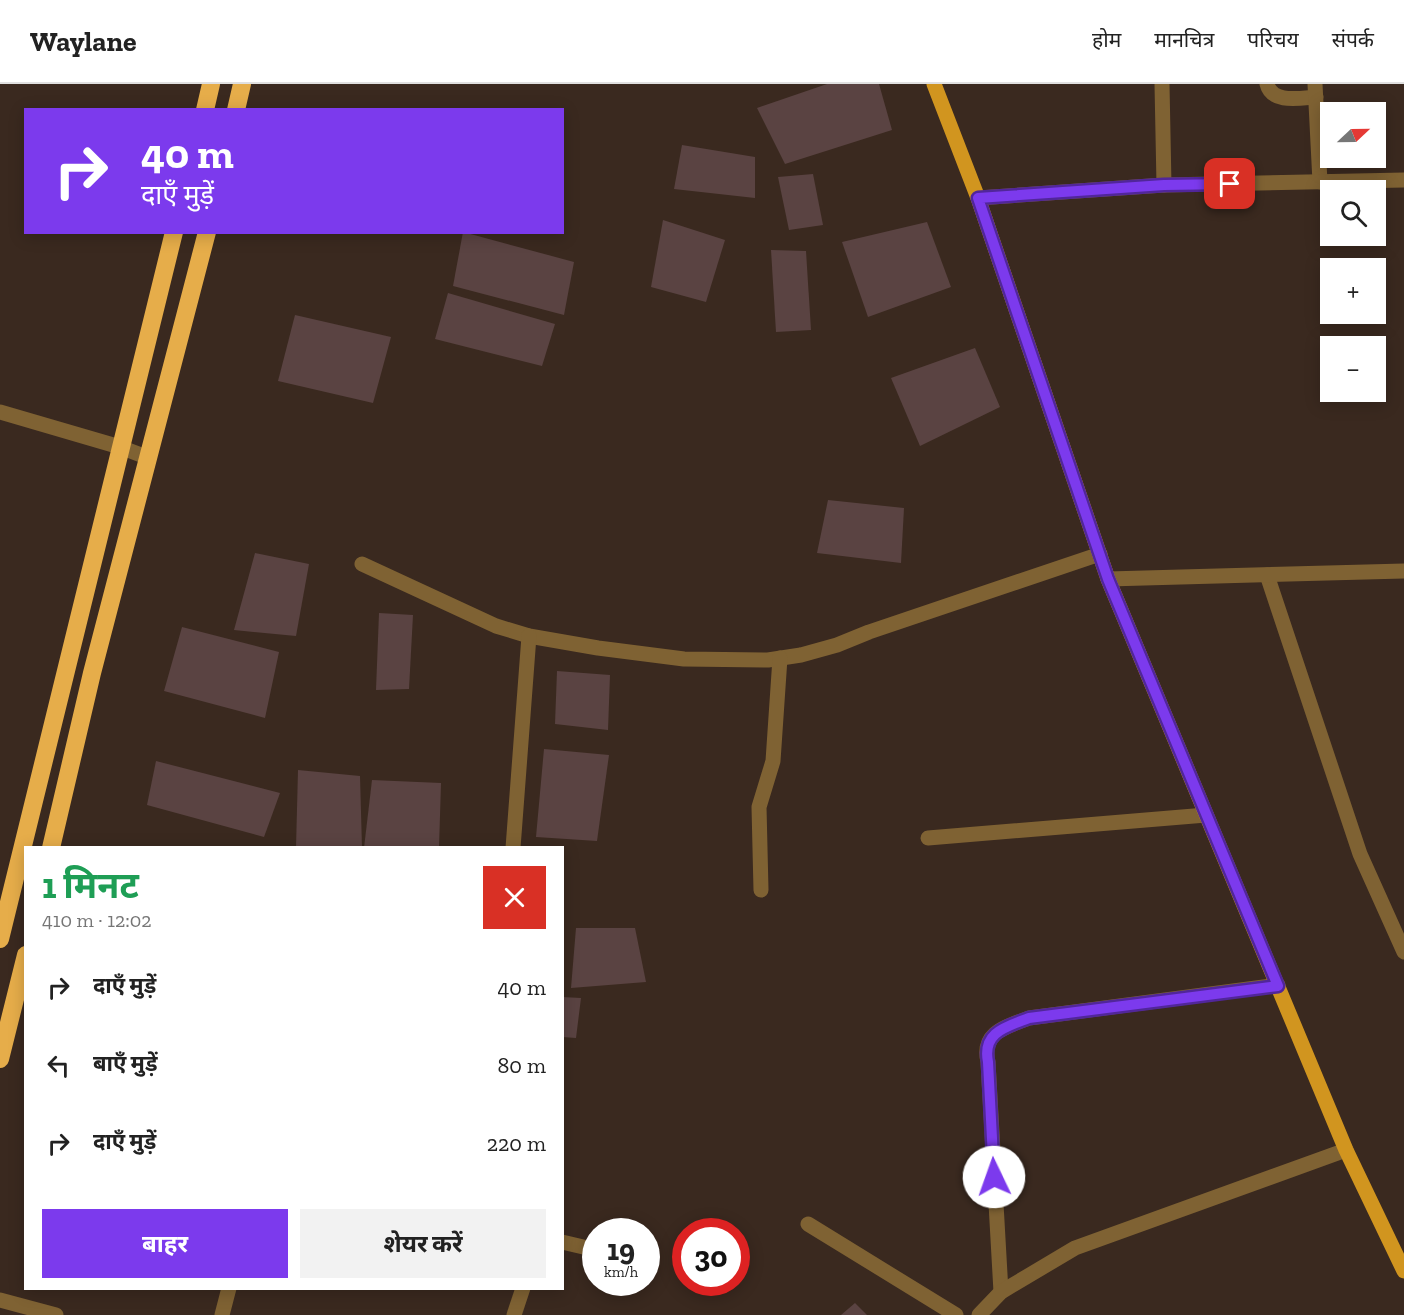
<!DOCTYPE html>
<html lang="hi">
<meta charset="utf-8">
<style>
body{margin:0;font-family:"Zilla Slab","Noto Sans Devanagari",serif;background:#f2f2f2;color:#222;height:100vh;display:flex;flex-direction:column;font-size:22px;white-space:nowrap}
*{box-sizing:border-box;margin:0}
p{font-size:20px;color:#767676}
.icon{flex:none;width:33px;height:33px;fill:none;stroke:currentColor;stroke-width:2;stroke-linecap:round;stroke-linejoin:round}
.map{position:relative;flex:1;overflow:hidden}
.side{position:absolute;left:24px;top:762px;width:540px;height:444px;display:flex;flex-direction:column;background:#fff;border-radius:0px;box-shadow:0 3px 15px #0003}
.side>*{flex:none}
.banner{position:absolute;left:24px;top:24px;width:540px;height:126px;border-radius:0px;box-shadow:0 3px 15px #0003;background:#7c3aed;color:#fff;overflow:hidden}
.needle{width:39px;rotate:68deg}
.fabs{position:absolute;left:1320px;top:18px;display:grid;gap:12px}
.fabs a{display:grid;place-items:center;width:66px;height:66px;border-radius:0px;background:#fff;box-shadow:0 3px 15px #0003;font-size:30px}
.speed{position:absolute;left:582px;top:1134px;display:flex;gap:12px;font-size:30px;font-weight:700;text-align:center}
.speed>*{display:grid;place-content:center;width:78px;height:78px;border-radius:50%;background:#fff;box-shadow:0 3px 15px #0003;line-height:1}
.speed small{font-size:15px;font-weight:400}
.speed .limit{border:9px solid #d22;background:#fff;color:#111}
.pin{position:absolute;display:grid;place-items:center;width:51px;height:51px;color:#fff;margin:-26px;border-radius:12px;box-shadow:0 3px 9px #0006}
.me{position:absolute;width:66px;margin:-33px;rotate:357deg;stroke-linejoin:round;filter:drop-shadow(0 0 4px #0008)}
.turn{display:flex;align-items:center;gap:21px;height:126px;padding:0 18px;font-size:27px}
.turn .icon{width:78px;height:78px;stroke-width:2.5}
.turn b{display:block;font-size:42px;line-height:51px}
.round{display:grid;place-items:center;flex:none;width:63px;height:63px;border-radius:0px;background:#f2f2f2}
.overview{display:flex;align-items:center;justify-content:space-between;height:102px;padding:0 18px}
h1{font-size:36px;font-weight:700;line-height:45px;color:#1e9e55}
.button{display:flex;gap:12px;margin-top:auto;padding:12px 18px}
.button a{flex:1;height:69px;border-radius:0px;background:#7c3aed;color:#fff;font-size:24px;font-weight:700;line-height:69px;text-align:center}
.button a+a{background:#f2f2f2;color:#222}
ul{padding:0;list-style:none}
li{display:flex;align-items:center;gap:18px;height:78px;padding:0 18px}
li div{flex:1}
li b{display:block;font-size:22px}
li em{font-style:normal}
header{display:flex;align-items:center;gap:36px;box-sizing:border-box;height:84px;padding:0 30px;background:#fff;border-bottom:2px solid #e0e0e0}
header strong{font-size:28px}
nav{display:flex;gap:33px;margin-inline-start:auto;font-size:21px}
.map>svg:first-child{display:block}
.building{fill:#5a4342}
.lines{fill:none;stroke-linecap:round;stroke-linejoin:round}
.minor{stroke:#7f6233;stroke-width:15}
.major{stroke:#d1951f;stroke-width:15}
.highway{stroke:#e6ad4a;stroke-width:18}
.route-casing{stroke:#51269a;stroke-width:15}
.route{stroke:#7c3aed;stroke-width:10}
</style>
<header>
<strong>Waylane</strong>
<nav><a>होम</a><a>मानचित्र</a><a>परिचय</a><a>संपर्क</a></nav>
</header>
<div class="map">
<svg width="1404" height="1231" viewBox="0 0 1404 1231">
<rect width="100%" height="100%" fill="#3a291f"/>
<g class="building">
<path d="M 827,0 L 879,0 L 892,46 L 785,80 L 757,24 Z"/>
<path d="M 682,61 L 755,73 L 755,114 L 674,105 Z"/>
<path d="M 813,90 L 823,141 L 789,146 L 778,93 Z"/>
<path d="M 663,136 L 725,156 L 706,218 L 651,203 Z"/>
<path d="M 927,138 L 951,203 L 868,233 L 842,158 Z"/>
<path d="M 463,148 L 574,178 L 564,231 L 453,202 Z"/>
<path d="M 771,166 L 806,167 L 811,246 L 776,248 Z"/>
<path d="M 448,209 L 555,240 L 542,282 L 435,255 Z"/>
<path d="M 295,231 L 391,253 L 373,319 L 278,297 Z"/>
<path d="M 975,264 L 1000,323 L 920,362 L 891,294 Z"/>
<path d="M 828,416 L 904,424 L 901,479 L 817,469 Z"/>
<path d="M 255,469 L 309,480 L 296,552 L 234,546 Z"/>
<path d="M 379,529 L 413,531 L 409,605 L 376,606 Z"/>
<path d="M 182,543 L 279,568 L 265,634 L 164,607 Z"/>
<path d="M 557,587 L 610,591 L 608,646 L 555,640 Z"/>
<path d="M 544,665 L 609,671 L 597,757 L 536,753 Z"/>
<path d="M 156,677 L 280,709 L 264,753 L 147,721 Z"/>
<path d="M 298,686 L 360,692 L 362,764 L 296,764 Z"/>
<path d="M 372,696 L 441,699 L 439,764 L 364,764 Z"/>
<path d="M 576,844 L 635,844 L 646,898 L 571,904 Z"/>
<path d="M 562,913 L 581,914 L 576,954 L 562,953 Z"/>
<path d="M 855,1219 L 867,1231 L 841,1231 Z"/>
</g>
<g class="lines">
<g class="minor">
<path d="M 1162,0 L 1164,101"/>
<path d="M 1267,0 C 1272,20 1300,14 1316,13"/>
<path d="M 1315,0 L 1320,98"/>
<path d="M 978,114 L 1164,101 L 1404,96"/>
<path d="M 0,328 L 120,363 L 149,374"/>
<path d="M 362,480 L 496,542 L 529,552 L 598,564 L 684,575 L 768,576 L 801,571 L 837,561 L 869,548 L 1100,470"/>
<path d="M 1267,491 L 1360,770 L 1404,868"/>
<path d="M 1108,495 L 1404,487"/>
<path d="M 928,754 L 1206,731"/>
<path d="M 513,764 L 529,552"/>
<path d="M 761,806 L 759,723 L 773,677 L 780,574"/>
<path d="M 808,1140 L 956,1231"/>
<path d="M 562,1158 L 596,1166"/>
<path d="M 646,1178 L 648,1179"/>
<path d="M 1001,1208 L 988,978 C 981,948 1006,943 1029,934 L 1278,901"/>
<path d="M 0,1216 L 56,1231"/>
<path d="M 222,1231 L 229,1204"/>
<path d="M 514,1231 L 523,1204"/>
<path d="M 979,1231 L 1001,1208 L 1075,1164 L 1346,1066"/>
</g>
<path class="major" d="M 934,0 L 978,114 L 1108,495 L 1346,1066 L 1404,1187"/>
<g class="highway">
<path d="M 205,26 L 211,0"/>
<path d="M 236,26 L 242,0"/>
<path d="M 51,764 L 92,589 L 207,148"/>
<path d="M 0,855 L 174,148"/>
<path d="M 0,975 L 26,871"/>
</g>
</g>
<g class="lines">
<g class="route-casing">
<path id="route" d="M 994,1093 L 988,978 C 982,948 1006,943 1029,934 L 1278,902 L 1108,495 L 978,114 L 1164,101 L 1230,100"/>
</g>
<use href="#route" class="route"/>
</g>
</svg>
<div class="fabs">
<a><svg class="needle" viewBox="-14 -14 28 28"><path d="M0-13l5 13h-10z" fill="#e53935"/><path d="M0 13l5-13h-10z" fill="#767676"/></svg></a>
<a><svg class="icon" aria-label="search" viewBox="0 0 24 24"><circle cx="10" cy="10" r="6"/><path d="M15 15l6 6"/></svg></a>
<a>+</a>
<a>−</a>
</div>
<div class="speed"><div>19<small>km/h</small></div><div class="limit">30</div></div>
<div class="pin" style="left:1230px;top:100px;background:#d93025"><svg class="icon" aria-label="arrive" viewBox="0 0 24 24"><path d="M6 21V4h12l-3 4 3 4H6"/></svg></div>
<svg class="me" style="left:994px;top:1093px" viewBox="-20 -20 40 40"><circle r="19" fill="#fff"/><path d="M0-13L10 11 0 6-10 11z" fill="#7c3aed"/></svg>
<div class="banner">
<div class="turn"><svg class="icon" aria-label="right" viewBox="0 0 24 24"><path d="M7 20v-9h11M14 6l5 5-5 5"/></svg><div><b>40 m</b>दाएँ मुड़ें</div></div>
</div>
<section class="side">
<div class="overview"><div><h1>1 मिनट</h1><p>410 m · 12:02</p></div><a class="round" style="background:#d93025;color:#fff"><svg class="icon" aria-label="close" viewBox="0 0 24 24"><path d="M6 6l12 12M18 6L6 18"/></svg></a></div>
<ul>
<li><svg class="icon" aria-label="right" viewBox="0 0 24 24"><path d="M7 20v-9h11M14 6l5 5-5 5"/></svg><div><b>दाएँ मुड़ें</b></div><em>40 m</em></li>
<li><svg class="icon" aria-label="left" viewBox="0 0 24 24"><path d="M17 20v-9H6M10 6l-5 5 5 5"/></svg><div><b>बाएँ मुड़ें</b></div><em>80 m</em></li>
<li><svg class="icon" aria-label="right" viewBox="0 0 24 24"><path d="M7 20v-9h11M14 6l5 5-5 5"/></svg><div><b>दाएँ मुड़ें</b></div><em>220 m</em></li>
</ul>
<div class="button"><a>बाहर</a><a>शेयर करें</a></div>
</section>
</div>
